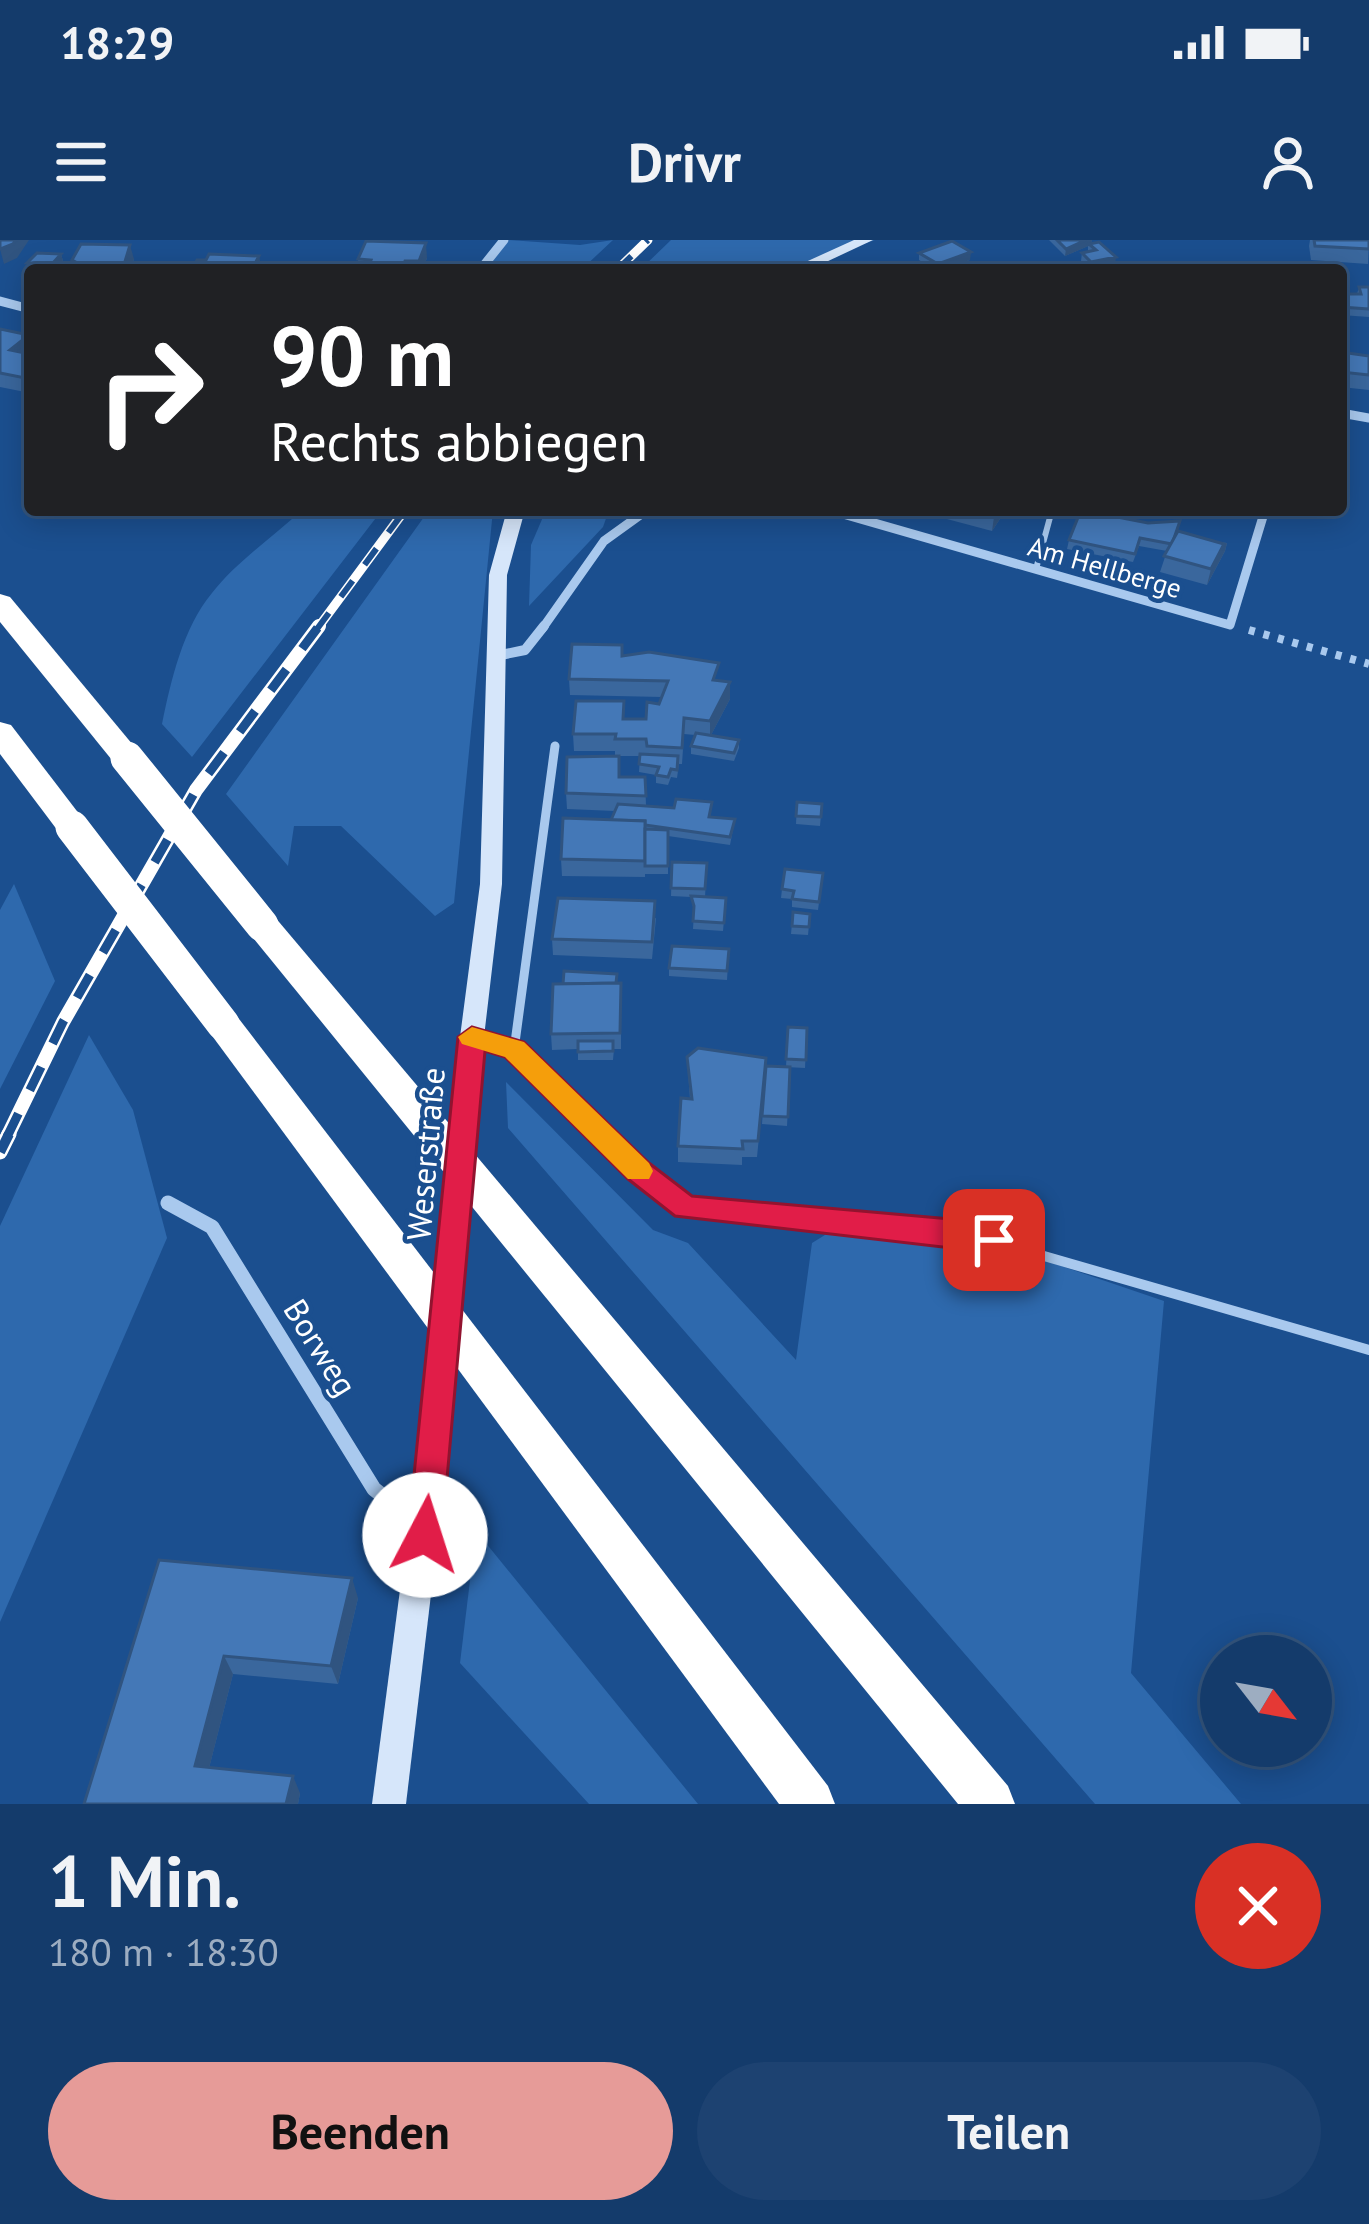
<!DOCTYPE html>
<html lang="de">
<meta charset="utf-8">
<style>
body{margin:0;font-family:"PT Sans",sans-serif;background:#1d4271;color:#f1f3f6;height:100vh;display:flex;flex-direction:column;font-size:45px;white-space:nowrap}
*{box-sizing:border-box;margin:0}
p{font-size:39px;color:#9dadc1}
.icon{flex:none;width:66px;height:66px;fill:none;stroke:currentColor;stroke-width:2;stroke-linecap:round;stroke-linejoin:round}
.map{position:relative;height:1564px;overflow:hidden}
.details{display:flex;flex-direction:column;background:#143b6b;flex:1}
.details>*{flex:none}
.top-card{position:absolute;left:24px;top:24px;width:1323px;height:252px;border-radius:12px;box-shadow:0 6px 30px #0003,0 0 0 3px #33557e;background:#202124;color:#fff;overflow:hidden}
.needle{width:78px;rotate:121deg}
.fabs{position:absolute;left:1200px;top:1395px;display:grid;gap:24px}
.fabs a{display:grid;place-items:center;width:132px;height:132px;border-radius:50%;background:#143b6b;box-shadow:0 6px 30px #0003,0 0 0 3px #33557e;font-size:60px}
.pin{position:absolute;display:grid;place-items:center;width:102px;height:102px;color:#fff;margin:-51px;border-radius:24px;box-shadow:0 6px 18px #0006}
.me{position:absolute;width:132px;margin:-66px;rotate:5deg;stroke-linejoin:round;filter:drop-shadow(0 0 9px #0008)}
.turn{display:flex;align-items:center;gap:42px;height:252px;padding:0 48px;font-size:54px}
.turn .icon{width:156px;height:156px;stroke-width:2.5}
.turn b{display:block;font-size:84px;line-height:102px}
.round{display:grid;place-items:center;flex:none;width:126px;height:126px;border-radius:63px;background:#1d4271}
.summary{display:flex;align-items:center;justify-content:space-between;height:204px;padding:0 48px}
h1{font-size:72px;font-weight:700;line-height:90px}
.button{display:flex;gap:24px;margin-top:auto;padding:24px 48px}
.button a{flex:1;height:138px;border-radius:72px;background:#e69b98;color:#111;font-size:48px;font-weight:700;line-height:138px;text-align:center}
.button a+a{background:#1d4271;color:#f1f3f6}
.status{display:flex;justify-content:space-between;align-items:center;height:84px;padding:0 60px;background:#143b6b;direction:ltr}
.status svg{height:33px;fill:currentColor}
header{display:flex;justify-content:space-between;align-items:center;height:156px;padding:0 48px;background:#143b6b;font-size:54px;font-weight:700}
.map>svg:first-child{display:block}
.green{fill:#2e69ad}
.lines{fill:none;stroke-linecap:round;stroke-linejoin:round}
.path{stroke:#a9c9ee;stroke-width:8;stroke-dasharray:6 9;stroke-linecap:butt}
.lane-far2{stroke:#a9c9ee;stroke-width:6}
.lane-far1{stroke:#a9c9ee;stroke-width:9}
.lane{stroke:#a9c9ee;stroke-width:10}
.street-far2{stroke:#a9c9ee;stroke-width:9}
.street-far1{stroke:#a9c9ee;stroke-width:10}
.street{stroke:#a9c9ee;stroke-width:15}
.secondary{fill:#d6e6fa;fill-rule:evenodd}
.highway{fill:#fff;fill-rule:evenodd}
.rail-far2-casing{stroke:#fff;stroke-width:9}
.rail-far1-casing{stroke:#fff;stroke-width:14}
.rail-casing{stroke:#fff;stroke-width:15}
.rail-far2{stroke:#1b4f8f;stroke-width:6;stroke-dasharray:20;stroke-linecap:butt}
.rail-far1{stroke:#1b4f8f;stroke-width:9;stroke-dasharray:26;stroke-linecap:butt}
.rail{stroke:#1b4f8f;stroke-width:10;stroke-dasharray:33;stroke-linecap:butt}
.secondary-bridge-far1{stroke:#d6e6fa;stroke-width:22}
.secondary-bridge{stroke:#d6e6fa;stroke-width:28}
.highway-bridge{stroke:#fff;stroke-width:33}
.wall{fill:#3a679d}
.shaded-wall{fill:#305480}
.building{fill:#4478b7;stroke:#305480;stroke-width:3}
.route{fill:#e11d48;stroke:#92132f;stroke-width:3}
.slow{fill:#f59e0b}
.labels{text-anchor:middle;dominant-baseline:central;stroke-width:9;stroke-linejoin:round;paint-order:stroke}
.far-street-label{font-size:27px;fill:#fff;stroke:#1b4f8f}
.street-label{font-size:33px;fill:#fff;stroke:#1b4f8f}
</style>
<div class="status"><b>18:29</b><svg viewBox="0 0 49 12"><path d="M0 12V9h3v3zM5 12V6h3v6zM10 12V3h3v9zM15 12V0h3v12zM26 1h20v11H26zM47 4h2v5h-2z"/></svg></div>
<header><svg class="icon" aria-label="menu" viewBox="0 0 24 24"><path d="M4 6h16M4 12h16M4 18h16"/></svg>Drivr<svg class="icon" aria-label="person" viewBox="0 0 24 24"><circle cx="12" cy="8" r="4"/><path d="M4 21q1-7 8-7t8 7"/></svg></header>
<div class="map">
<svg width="1369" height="1564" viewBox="0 0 1369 1564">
<rect width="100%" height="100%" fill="#1b4f8f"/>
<g class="green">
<path d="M 509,0 L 580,5 L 613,0 L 581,30 L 485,30 Z"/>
<path d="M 671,0 L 875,0 L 783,30 L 640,30 Z"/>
<path d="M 302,270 L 382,270 L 192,517 L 162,484 C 171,440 183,388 212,353 C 236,322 273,297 302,270 Z"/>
<path d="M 429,270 L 493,270 L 454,663 L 435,676 L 341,586 L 294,586 L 288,626 L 226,554 Z"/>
<path d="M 546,270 L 609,270 L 603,287 L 529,366 L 531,305 Z"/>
<path d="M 14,644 L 55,741 L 0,849 L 0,670 Z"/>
<path d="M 89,795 L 133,870 L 167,998 L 0,1382 L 0,986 Z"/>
<path d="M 506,842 L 653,990 L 688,1003 L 796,1120 L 812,1003 L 833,990 L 1029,1015 L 1164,1061 L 1131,1433 L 1241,1564 L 1095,1564 L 508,888 Z"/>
<path d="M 476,1291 L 698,1564 L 589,1564 L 460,1423 Z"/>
</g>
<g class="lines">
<path class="path" d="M 1249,390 L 1369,424"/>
<path class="lane-far2" d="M 1036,329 L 1052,270"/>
<g class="lane-far1">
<path d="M 472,797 L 514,810 L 604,897"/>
<path d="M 514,810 L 555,506"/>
</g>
<path class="lane" d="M 601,894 L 686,967 L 961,992 L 1369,1110"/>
<g class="street-far2">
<path d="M 480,30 L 504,0"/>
<path d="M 0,61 L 30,69"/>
<path d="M 1341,173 L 1369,178"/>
<path d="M 829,270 L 1230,385 L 1265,270"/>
<path d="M 542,389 L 604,301 L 647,270"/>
</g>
<path class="street-far1" d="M 496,416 L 525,410 L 544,386"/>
<path class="street" d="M 168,963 L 212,987 L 374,1249 L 406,1274 L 425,1276"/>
<g class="secondary">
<path d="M 854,0 L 873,0 L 809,30 L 788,30 Z"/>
<path d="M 507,270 L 525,270 L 507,335 L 502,644 L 484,797 L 481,803 L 463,803 L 460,797 L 480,644 L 489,335 Z"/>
<path d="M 433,1199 L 443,1203 L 448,1212 L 406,1564 L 372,1564 L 418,1212 L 423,1203 Z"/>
</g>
<g class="highway">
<path d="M 0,354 L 10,357 L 138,511 L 143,518 L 138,525 L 116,525 L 0,382 Z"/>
<path d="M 0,482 L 11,485 L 83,579 L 88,587 L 83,595 L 61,595 L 0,514 Z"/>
<path d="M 262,673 L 274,676 L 1008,1546 L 1015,1564 L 958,1564 L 250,694 L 245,685 L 250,676 Z"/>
<path d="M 223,771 L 236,775 L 828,1546 L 835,1564 L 779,1564 L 210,793 L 205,784 L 210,775 Z"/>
</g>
<g class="rail-far2-casing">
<g id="rail-far2">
<path d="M 617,30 L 648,0"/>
<path d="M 317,389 L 405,270"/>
</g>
</g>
<g class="rail-far1-casing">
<path id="rail-far1" d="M 7,897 L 63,782 L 196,550 L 319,386"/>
</g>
<g class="rail-casing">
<path id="rail" d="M 0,912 L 9,894"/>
</g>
<use href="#rail-far2" class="rail-far2"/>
<use href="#rail-far1" class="rail-far1"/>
<use href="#rail" class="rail"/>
<path class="secondary-bridge-far1" d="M 463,897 L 472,797"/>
<path class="secondary-bridge" d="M 433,1212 L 463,894"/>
<g class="highway-bridge">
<path d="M 127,518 L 262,685"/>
<path d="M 72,587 L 223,784"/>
</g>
</g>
<g class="wall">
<path d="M 1049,0 L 1092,0 L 1091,3 L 1115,24 L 1090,29 L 1081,21 L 1082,13 L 1088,12 L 1088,6 L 1065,16 Z"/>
<path d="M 1310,0 L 1369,0 L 1368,24 L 1311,20 L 1309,6 Z"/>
<path d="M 919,13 L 970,20 L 936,30 L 919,20 Z"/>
<path d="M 61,14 L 63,21 L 55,30 L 29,31 L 27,23 Z"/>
<path d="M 427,18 L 422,30 L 359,30 L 358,19 Z"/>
<path d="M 134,19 L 130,30 L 74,30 L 72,20 Z"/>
<path d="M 1359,47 L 1369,47 L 1369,77 L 1341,75 L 1341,54 L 1357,54 Z"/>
<path d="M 30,88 L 30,153 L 0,147 L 0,89 L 22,94 Z"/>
<path d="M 1341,112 L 1369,116 L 1369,150 L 1341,147 Z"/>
<path d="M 913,270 L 1006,270 L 992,291 Z"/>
<path d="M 1175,297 L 1227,303 L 1225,311 L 1207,345 L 1160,332 L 1167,311 L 1139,306 L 1133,322 L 1067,309 L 1069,300 Z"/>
<path d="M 622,405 L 623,416 L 718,441 L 730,459 L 711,495 L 739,500 L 739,508 L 734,521 L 691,514 L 691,506 L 695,495 L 684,494 L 682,524 L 679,524 L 677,538 L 671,537 L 668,545 L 656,543 L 656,535 L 639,532 L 640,516 L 615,516 L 615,511 L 574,511 L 573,494 L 624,479 L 646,479 L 659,464 L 662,457 L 570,455 L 569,439 Z"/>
<path d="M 620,537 L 645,537 L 646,566 L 711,577 L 735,579 L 730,605 L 668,596 L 668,634 L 645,634 L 645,610 L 645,637 L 562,636 L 561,619 L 611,580 L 615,571 L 567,569 L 566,553 Z"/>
<path d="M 797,562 L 822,564 L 820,586 L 796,584 Z"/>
<path d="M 672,622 L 707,623 L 705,657 L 726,658 L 723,691 L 693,689 L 694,672 L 691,657 L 671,656 Z"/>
<path d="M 823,633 L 818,670 L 792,667 L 792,659 L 781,658 L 782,649 Z"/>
<path d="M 793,672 L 810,674 L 808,695 L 791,694 Z"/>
<path d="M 656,678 L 652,719 L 553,715 L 552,699 Z"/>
<path d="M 729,709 L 727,740 L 669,736 L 669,728 Z"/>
<path d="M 621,743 L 621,809 L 614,809 L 613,820 L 578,820 L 578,809 L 552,810 L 551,794 L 563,744 Z"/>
<path d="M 788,787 L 807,788 L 805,828 L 786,827 Z"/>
<path d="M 687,817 L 765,829 L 790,827 L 787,886 L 762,884 L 765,837 L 757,917 L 742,917 L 742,925 L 678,922 L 678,906 L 690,859 Z"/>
<path d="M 159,1320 L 358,1358 L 338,1444 L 233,1434 L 209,1528 L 300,1553 L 298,1564 L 84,1564 Z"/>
</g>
<g class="shaded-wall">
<path d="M 16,0 L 29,0 L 17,18 L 4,24 L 0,9 Z"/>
<path d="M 1086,0 L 1092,0 L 1091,5 L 1065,16 L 1066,9 Z"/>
<path d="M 426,3 L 427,18 L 422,30 L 419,30 L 419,21 Z"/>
<path d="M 130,5 L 134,19 L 130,30 L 123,30 Z"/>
<path d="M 971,12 L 970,20 L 938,30 L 938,24 Z"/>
<path d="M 61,14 L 63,21 L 53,30 L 52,24 Z"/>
<path d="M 259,16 L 262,30 L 253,30 L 252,29 Z"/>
<path d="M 1116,17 L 1115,24 L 1090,29 L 1091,22 Z"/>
<path d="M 29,95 L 30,113 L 23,118 L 10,110 Z"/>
<path d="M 995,270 L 1006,270 L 992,291 Z"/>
<path d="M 1227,303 L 1225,311 L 1207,345 L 1211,329 L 1224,304 Z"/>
<path d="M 730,442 L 730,459 L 710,497 L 710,481 Z"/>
<path d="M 352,1338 L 358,1358 L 338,1444 L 331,1426 Z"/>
<path d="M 224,1416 L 233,1434 L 205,1544 L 195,1526 Z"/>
<path d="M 293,1536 L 300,1553 L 298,1564 L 286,1564 Z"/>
</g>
<g class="building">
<path d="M 0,0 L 16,0 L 13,4 L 0,9 Z"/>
<path d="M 1057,0 L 1086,0 L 1066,9 Z"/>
<path d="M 1314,0 L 1369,0 L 1369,9 L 1315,6 Z"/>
<path d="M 366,1 L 426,3 L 419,21 L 405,21 L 401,30 L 367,30 L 371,20 L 358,19 Z"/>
<path d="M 952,1 L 971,12 L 938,24 L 919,13 Z"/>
<path d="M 1099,2 L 1116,17 L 1091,22 L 1082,13 L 1096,10 L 1089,4 Z"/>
<path d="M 81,4 L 130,5 L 123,28 L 85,27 L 72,20 Z"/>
<path d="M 37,13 L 61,14 L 52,24 L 27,23 Z"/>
<path d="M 209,14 L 259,16 L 252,29 L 191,30 L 197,20 L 206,20 Z"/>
<path d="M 839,23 L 857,30 L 819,30 L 823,26 Z"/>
<path d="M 1359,47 L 1369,47 L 1369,69 L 1341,67 L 1341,54 L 1361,54 Z"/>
<path d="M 0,89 L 29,95 L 10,110 L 30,114 L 30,139 L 0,133 Z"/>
<path d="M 30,103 L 30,113 L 20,111 Z"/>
<path d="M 1341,112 L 1369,116 L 1369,135 L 1341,132 Z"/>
<path d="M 1081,270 L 1148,283 L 1180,281 L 1172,304 L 1140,298 L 1135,314 L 1069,300 Z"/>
<path d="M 1178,291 L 1224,304 L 1211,329 L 1164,316 Z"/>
<path d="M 572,404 L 622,405 L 622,416 L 649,412 L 719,423 L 713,440 L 730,442 L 710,481 L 684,478 L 682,508 L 647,506 L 646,499 L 615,499 L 616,494 L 573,494 L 576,461 L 624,461 L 623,479 L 646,479 L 647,462 L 659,464 L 668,441 L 569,439 Z"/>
<path d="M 696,493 L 739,500 L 734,513 L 691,506 Z"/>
<path d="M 640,514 L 678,516 L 677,530 L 671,529 L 668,537 L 656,535 L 659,527 L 639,524 Z"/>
<path d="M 619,516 L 619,537 L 645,537 L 646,556 L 566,553 L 567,517 Z"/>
<path d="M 676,559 L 712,562 L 709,577 L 735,579 L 730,597 L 645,585 L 645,581 L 611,580 L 618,564 L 674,568 Z"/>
<path d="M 797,562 L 822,564 L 821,577 L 796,576 Z"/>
<path d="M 563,578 L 645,581 L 645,621 L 561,619 Z"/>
<path d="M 645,589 L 668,590 L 668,626 L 645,626 Z"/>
<path d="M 672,622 L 707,623 L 705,649 L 671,648 Z"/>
<path d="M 785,629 L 823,633 L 819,662 L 792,659 L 794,651 L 782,649 Z"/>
<path d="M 691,656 L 726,658 L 724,683 L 693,681 L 694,666 Z"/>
<path d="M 558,658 L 655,661 L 652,702 L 552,699 Z"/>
<path d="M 793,672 L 810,674 L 809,687 L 792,686 Z"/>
<path d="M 672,706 L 729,709 L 727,731 L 669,728 Z"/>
<path d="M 564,731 L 617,734 L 616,743 L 563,744 Z"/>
<path d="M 621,743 L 620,793 L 551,794 L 553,744 Z"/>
<path d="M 788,787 L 807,788 L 806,820 L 786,819 Z"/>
<path d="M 578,801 L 613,801 L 613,811 L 578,812 Z"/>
<path d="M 698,808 L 766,818 L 758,901 L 742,901 L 743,909 L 678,906 L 681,858 L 692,859 L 687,817 Z"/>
<path d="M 766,826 L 790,827 L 788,877 L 762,876 Z"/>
<path d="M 159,1320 L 352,1338 L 331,1426 L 224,1416 L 195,1526 L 293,1536 L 286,1564 L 84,1564 Z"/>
</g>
<path class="route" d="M 472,787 L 524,802 L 649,923 L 692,956 L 962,980 L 1005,991 L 1010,1000 L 994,1013 L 675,976 L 628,939 L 505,817 L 485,811 L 442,1295 L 437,1307 L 425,1311 L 413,1307 L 408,1295 L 458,797 Z"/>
<path class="slow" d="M 472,787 L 524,802 L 649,923 L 653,931 L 649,939 L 628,939 L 505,817 L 462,804 L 458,797 Z"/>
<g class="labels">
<g class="far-street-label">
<text transform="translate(1105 327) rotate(16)">Am Hellberge</text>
</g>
<g class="street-label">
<text transform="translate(425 914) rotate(-85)">Weserstraße</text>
<text transform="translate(321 1107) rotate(58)">Borweg</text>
</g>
</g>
</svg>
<div class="fabs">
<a><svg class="needle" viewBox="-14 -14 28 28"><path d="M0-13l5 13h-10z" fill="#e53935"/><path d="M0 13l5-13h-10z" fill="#9dadc1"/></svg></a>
</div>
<div class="pin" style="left:994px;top:1000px;background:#d93025"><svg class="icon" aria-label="arrive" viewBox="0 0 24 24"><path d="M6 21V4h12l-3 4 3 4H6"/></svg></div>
<svg class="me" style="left:425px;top:1295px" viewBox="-20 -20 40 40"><circle r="19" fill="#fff"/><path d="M0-13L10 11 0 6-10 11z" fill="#e11d48"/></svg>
<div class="top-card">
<div class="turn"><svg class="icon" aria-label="right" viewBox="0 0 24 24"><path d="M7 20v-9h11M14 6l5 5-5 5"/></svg><div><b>90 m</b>Rechts abbiegen</div></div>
</div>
</div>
<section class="details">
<div class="summary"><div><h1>1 Min.</h1><p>180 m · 18:30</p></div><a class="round" style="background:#d93025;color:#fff"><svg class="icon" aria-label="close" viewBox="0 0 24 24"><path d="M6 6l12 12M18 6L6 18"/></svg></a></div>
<div class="button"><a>Beenden</a><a>Teilen</a></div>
</section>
